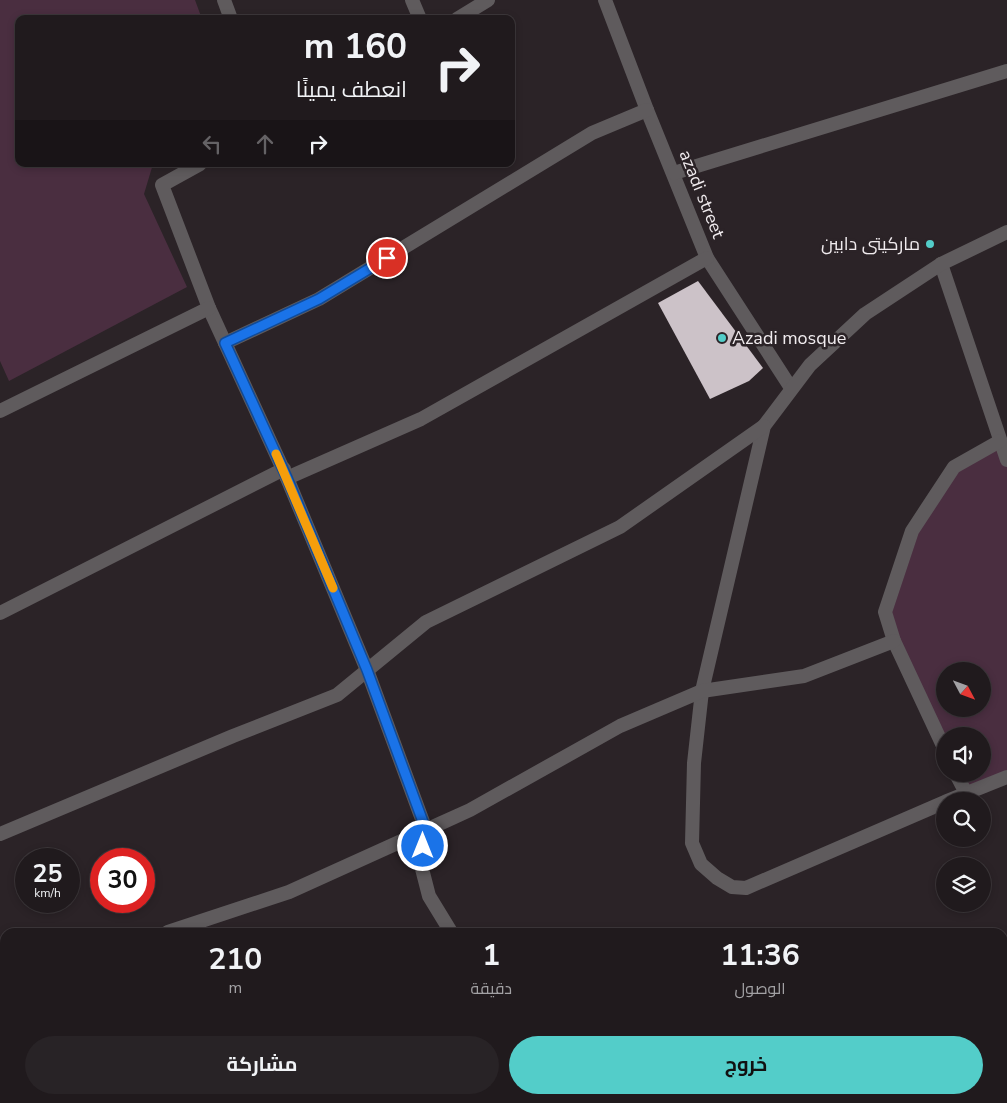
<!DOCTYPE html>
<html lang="ar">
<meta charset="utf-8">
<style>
body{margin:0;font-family:"Nunito Sans",Cairo,sans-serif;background:#282326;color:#f1f3f6;direction:rtl;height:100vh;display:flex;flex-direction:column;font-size:19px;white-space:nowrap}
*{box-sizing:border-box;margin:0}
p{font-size:16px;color:#a2a1a4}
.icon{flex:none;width:28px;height:28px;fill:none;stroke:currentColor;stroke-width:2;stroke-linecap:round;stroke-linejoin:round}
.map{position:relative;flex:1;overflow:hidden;direction:ltr}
.panel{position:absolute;left:0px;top:928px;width:1008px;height:176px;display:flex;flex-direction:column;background:#201a1d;border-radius:15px 15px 0 0;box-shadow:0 2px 8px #0003,0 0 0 1px #3d383b;direction:rtl}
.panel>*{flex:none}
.hud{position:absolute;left:15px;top:15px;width:500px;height:152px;border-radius:10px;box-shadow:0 2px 8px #0003,0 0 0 1px #3d383b;direction:rtl;background:#201a1d;color:#f1f3f6;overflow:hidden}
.needle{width:32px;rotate:131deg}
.fabs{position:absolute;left:936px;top:662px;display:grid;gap:10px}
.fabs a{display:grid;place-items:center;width:55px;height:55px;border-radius:50%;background:#201a1d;box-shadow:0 2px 8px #0003,0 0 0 1px #3d383b;font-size:25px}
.speed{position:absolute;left:15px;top:848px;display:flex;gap:10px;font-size:25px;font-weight:700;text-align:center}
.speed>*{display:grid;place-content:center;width:65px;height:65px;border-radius:50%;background:#201a1d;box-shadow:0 2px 8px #0003,0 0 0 1px #3d383b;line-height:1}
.speed small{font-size:12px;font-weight:400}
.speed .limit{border:8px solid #d22;background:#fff;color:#111}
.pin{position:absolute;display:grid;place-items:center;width:42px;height:42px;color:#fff;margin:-21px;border:2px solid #fff;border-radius:50%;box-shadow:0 1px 5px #0007}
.me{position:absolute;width:55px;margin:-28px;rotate:0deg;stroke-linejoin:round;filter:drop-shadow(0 0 4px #0008)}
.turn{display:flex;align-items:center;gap:18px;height:105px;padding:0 25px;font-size:22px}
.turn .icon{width:65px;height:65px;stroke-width:2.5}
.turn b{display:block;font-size:35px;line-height:42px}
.lanes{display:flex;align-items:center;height:48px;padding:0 25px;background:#0003;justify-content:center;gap:25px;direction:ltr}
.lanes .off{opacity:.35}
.eta{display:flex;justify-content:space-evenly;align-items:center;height:85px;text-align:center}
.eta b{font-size:30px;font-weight:700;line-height:35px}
.button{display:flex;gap:10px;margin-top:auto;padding:10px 25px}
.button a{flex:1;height:58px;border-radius:30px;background:#53cdc9;color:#111;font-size:20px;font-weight:700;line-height:58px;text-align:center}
.button a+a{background:#282326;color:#f1f3f6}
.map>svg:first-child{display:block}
.green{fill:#4a2e40;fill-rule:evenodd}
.building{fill:#ccc2c8}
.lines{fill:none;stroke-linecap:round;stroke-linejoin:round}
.minor{stroke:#5f5b5d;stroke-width:14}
.tertiary{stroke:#5f5b5d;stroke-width:14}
.route-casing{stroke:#114b97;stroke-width:12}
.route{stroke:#1a73e8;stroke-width:9}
.slow{stroke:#f59e0b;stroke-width:9}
.poi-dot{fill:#53cdc9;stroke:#2b2327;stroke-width:2}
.labels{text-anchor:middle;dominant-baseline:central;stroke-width:5;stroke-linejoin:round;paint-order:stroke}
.street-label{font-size:18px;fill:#f0ebee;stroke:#2b2327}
.poi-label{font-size:18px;fill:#f0ebee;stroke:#2b2327;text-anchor:end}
</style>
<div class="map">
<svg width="1007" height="1103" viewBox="0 0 1007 1103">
<rect width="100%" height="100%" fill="#2b2327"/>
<g class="green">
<path d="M 0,0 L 195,0 L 202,19 L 19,19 L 19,164 L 153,164 L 144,194 L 187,287 L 9,381 L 0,361 Z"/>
<path d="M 1000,441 L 1007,460 L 1007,777 L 966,793 L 956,774 L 982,774 L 982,736 L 945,736 L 885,612 L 912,531 L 954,467 ZM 945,671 L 982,671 L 982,709 L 945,709 Z"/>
<path d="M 1007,1021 L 1007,1103 L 906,1103 L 904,1099 L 1002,1099 L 1003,1024 Z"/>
</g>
<path class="building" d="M 698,281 L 763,368 L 749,381 L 710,399 L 658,303 Z"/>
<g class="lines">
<g class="minor">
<path d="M 224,0 L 231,19"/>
<path d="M 412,0 L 420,19"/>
<path d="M 605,0 L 647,110 L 707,258 L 791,388"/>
<path d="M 457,19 L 488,0"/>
<path d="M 200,164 L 162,185 L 209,308 L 287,478 L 367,670 L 426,830 L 420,861 L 429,896 L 451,932"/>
<path d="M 674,173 L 1007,71"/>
<path d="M 941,264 L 1007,460"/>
<path d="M 225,343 L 319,299 L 592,133 L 647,110"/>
<path d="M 0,411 L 209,308"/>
<path d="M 287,478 L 421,419 L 707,258"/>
<path d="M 0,613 L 284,469"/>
<path d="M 945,750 L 894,641 L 885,612 L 912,531 L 954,467 L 1000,441"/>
<path d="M 956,774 L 966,793"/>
<path d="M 947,801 L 1007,777"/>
<path d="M 945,802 L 746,888 L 732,887 L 717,878 L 701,864 L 692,843 L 694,763 L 702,691 L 764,426 L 810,365 L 865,314 L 941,264 L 1007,232"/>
<path d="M 0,834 L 233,736 L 337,695 L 426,622 L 620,527 L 764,426"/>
<path d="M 168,932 L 289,892 L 426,830 L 470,810 L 620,726 L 702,691 L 804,676 L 894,641"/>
<path d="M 1002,958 L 1007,957"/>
<path d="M 254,1099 L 256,1103"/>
<path d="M 507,1099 L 508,1103"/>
<path d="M 878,1099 L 880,1103"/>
<path d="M 207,1103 L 218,1099"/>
<path d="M 663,1103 L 694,1099"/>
<path d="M 717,1103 L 717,1099"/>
</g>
<g class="tertiary">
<path d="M 0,982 L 5,995"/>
<path d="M 45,1099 L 47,1103"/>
</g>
</g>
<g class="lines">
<g class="route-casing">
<path id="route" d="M 387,258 L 319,299 L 225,343 L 287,478 L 367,670 L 426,830 L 423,846"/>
</g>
<use href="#route" class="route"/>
<path class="slow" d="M 276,454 L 333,588"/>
</g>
<g class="poi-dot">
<circle cx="930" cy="244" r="5"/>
<circle cx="722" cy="338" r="5"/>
</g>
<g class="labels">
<g class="street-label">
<text transform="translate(702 194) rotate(68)">azadi street</text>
</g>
<g class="poi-label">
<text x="920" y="244">ماركيتى دابين</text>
<text x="732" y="338" text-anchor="start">Azadi mosque</text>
</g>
</g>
</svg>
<div class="fabs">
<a><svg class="needle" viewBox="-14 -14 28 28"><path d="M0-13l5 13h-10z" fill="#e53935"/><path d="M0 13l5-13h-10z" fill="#a2a1a4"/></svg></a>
<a><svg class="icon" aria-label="sound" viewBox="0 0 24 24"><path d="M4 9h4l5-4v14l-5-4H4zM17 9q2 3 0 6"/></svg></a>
<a><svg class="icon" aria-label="search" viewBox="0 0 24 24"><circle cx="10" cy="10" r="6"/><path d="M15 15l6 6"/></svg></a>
<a><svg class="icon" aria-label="layers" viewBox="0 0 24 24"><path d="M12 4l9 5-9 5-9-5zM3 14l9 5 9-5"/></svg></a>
</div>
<div class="speed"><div>25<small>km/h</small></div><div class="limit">30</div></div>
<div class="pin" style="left:387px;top:258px;background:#d93025"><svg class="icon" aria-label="arrive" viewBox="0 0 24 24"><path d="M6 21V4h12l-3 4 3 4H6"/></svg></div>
<svg class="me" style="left:423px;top:846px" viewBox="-20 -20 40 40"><circle r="17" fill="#1a73e8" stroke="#fff" stroke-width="3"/><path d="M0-11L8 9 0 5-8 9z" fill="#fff"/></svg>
<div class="hud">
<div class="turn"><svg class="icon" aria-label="right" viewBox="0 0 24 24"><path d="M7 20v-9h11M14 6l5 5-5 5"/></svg><div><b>160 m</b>انعطف يمينًا</div></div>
<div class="lanes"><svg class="icon off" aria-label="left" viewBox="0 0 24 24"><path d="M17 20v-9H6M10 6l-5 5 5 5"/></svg><svg class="icon off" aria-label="ahead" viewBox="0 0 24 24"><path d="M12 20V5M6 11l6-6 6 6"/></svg><svg class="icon" aria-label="right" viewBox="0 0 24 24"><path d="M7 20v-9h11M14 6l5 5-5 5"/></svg></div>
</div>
<section class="panel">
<div class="eta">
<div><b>11:36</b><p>الوصول</p></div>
<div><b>1</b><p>دقيقة</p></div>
<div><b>210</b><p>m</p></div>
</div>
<div class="button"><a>خروج</a><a>مشاركة</a></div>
</section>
</div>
